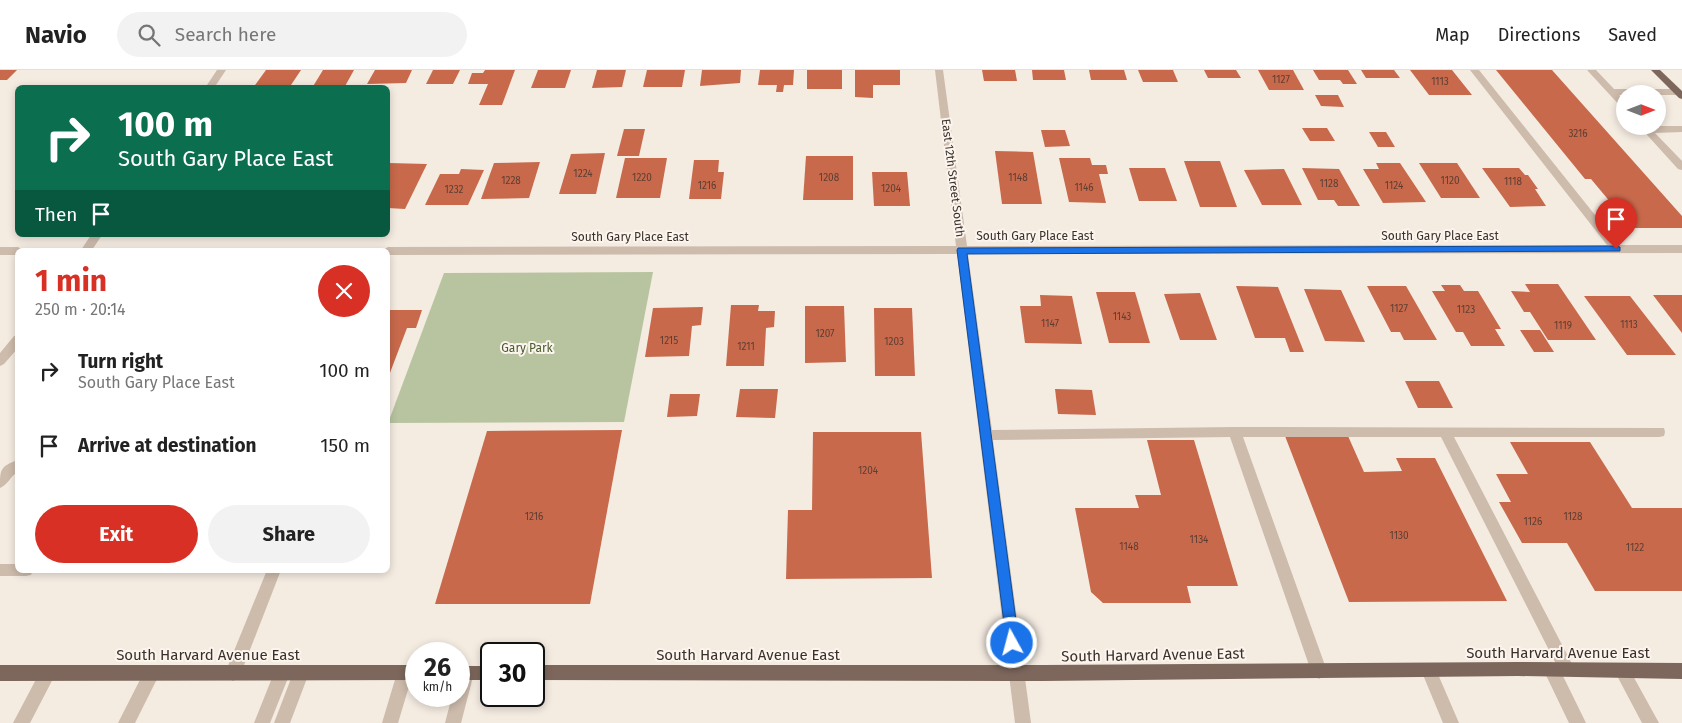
<!DOCTYPE html>
<meta charset="utf-8">
<style>
body{margin:0;font-family:"Fira Sans",sans-serif;background:#f2f2f2;color:#222;height:100vh;display:flex;flex-direction:column;font-size:19px;white-space:nowrap}
*{box-sizing:border-box;margin:0}
p{font-size:16px;color:#767676}
.icon{flex:none;width:28px;height:28px;fill:none;stroke:currentColor;stroke-width:2;stroke-linecap:round;stroke-linejoin:round}
.map{position:relative;flex:1;overflow:hidden}
.details{position:absolute;left:15px;top:178px;width:375px;height:325px;display:flex;flex-direction:column;background:#fff;border-radius:8px;box-shadow:0 2px 8px #0003}
.details>*{flex:none}
.top-card{position:absolute;left:15px;top:15px;width:375px;height:152px;border-radius:8px;box-shadow:0 2px 8px #0003;background:#0b6e4f;color:#fff;overflow:hidden}
.needle{width:32px;rotate:90deg}
.fabs{position:absolute;left:1616px;top:15px;display:grid;gap:10px}
.fabs a{display:grid;place-items:center;width:50px;height:50px;border-radius:50%;background:#fff;box-shadow:0 2px 8px #0003;font-size:25px}
.speed{position:absolute;left:405px;top:572px;display:flex;gap:10px;font-size:25px;font-weight:700;text-align:center}
.speed>*{display:grid;place-content:center;width:65px;height:65px;border-radius:50%;background:#fff;box-shadow:0 2px 8px #0003;line-height:1}
.speed small{font-size:12px;font-weight:400}
.speed .limit{border:2px solid #111;border-radius:8px;background:#fff;color:#111}
.pin{position:absolute;display:grid;place-items:center;width:42px;height:42px;color:#fff;margin:-51px -21px;border-radius:50% 50% 50% 0;rotate:-45deg;box-shadow:0 0 5px #0007}
.pin .icon{rotate:45deg}
.me{position:absolute;width:55px;margin:-28px;rotate:353deg;stroke-linejoin:round;filter:drop-shadow(0 0 4px #0008)}
.turn{display:flex;align-items:center;gap:18px;height:105px;padding:0 20px;font-size:22px}
.turn .icon{width:65px;height:65px;stroke-width:2.5}
.turn b{display:block;font-size:35px;line-height:42px}
.then{display:flex;align-items:center;height:48px;padding:0 20px;background:#0003;gap:10px;font-size:19px}
.round{display:grid;place-items:center;flex:none;width:52px;height:52px;border-radius:26px;background:#f2f2f2}
.overview{display:flex;align-items:center;justify-content:space-between;height:85px;padding:0 20px}
h1{font-size:30px;font-weight:700;line-height:38px;color:#d93025}
.cta{display:flex;gap:10px;margin-top:auto;padding:10px 20px}
.cta a{flex:1;height:58px;border-radius:30px;background:#d93025;color:#fff;font-size:20px;font-weight:700;line-height:58px;text-align:center}
.cta a+a{background:#f2f2f2;color:#222}
ul{padding:0;list-style:none}
li{display:flex;align-items:center;gap:15px;height:75px;padding:0 20px}
li div{flex:1}
li b{display:block;font-size:19px}
li em{font-style:normal}
header{display:flex;align-items:center;gap:30px;box-sizing:border-box;height:70px;padding:0 25px;background:#fff;border-bottom:1px solid #e0e0e0}
header strong{font-size:24px}
nav{display:flex;gap:28px;margin-inline-start:auto;font-size:18px}
.search{width:350px;height:45px;background:#f2f2f2;display:flex;align-items:center;gap:12px;box-sizing:border-box;padding:0 18px;border-radius:28px;color:#767676;font-size:19px}
.map>svg:first-child{display:block}
.green{fill:#b8c4a0}
.building{fill:#c8694b}
.lines{fill:none;stroke-linecap:round;stroke-linejoin:round}
.minor{fill:#cdbbac;fill-rule:evenodd}
.major{fill:#7d675c;fill-rule:evenodd}
.route{fill:#1a73e8;stroke:#114b97}
.labels{text-anchor:middle;dominant-baseline:central;stroke-width:4;stroke-linejoin:round;paint-order:stroke}
.number-label{font-size:10px;fill:#5e3e33}
.street-label{font-size:12px;fill:#3b302b;stroke:#fbf5ee}
.park-label{font-size:12px;fill:#4a5a2e;stroke:#fbf5ee}
.near-street-label{font-size:15px;fill:#3b302b;stroke:#fbf5ee}
</style>
<header>
<strong>Navio</strong>
<div class="search"><svg class="icon" aria-label="search" viewBox="0 0 24 24"><circle cx="10" cy="10" r="6"/><path d="M15 15l6 6"/></svg>Search here</div>
<nav><a>Map</a><a>Directions</a><a>Saved</a></nav>
</header>
<div class="map">
<svg width="1682" height="653" viewBox="0 0 1682 653">
<rect width="100%" height="100%" fill="#f4ebe1"/>
<path class="green" d="M 653,202 L 624,352 L 388,353 L 444,203 Z"/>
<g class="building">
<path d="M 0,0 L 17,0 L 7,10 L 0,10 Z"/>
<path d="M 266,0 L 301,0 L 289,18 L 253,18 Z"/>
<path d="M 323,0 L 354,0 L 344,18 L 312,18 Z"/>
<path d="M 375,0 L 412,0 L 406,13 L 367,14 Z"/>
<path d="M 433,0 L 460,0 L 453,14 L 426,14 Z"/>
<path d="M 485,0 L 515,0 L 502,35 L 479,35 L 488,14 L 468,14 L 472,3 L 483,3 Z"/>
<path d="M 538,0 L 571,0 L 565,18 L 531,18 Z"/>
<path d="M 597,0 L 626,0 L 622,17 L 592,18 Z"/>
<path d="M 647,0 L 685,0 L 682,17 L 643,17 Z"/>
<path d="M 702,0 L 741,0 L 740,13 L 700,16 Z"/>
<path d="M 760,0 L 794,0 L 793,15 L 784,15 L 783,22 L 776,22 L 777,15 L 758,15 Z"/>
<rect x="807" y="0" width="35" height="19"/>
<path d="M 855,0 L 900,0 L 900,15 L 873,15 L 873,28 L 855,27 Z"/>
<path d="M 982,0 L 1015,0 L 1017,11 L 984,11 Z"/>
<path d="M 1032,0 L 1064,0 L 1066,10 L 1033,10 Z"/>
<path d="M 1089,0 L 1124,0 L 1127,10 L 1091,10 Z"/>
<path d="M 1138,0 L 1173,0 L 1178,12 L 1143,12 Z"/>
<path d="M 1204,0 L 1236,0 L 1241,8 L 1208,8 Z"/>
<path d="M 1258,0 L 1293,0 L 1304,20 L 1269,20 Z"/>
<path d="M 1313,0 L 1348,0 L 1357,14 L 1343,14 L 1340,10 L 1319,10 Z"/>
<path d="M 1361,0 L 1394,0 L 1400,8 L 1366,8 Z"/>
<path d="M 1410,0 L 1452,0 L 1472,25 L 1429,25 Z"/>
<path d="M 1496,0 L 1552,0 L 1682,146 L 1682,158 L 1632,158 L 1591,109 L 1585,109 Z"/>
<path d="M 1315,25 L 1338,25 L 1344,37 L 1321,36 Z"/>
<path d="M 1302,58 L 1327,58 L 1335,71 L 1310,71 Z"/>
<path d="M 624,59 L 645,59 L 639,86 L 617,86 Z"/>
<path d="M 1041,60 L 1065,60 L 1070,76 L 1045,77 Z"/>
<path d="M 1369,62 L 1386,62 L 1395,77 L 1378,77 Z"/>
<path d="M 995,81 L 1033,82 L 1042,134 L 1002,134 Z"/>
<path d="M 605,83 L 596,124 L 559,124 L 571,84 Z"/>
<path d="M 806,86 L 853,86 L 853,130 L 803,130 Z"/>
<path d="M 625,88 L 667,88 L 660,128 L 616,128 Z"/>
<path d="M 1059,88 L 1090,88 L 1092,95 L 1106,95 L 1108,104 L 1099,104 L 1106,133 L 1069,132 Z"/>
<path d="M 694,90 L 719,90 L 718,102 L 724,102 L 721,129 L 689,129 Z"/>
<path d="M 1184,91 L 1220,91 L 1237,137 L 1200,137 Z"/>
<path d="M 540,92 L 529,128 L 481,129 L 494,93 Z"/>
<path d="M 389,93 L 427,94 L 405,139 L 388,138 L 388,97 Z"/>
<path d="M 1376,93 L 1400,93 L 1426,132 L 1383,133 L 1363,99 L 1379,99 Z"/>
<path d="M 1419,93 L 1457,93 L 1480,128 L 1441,128 Z"/>
<path d="M 1129,98 L 1165,98 L 1177,131 L 1139,131 Z"/>
<path d="M 1302,98 L 1339,99 L 1360,136 L 1338,136 L 1334,130 L 1318,130 Z"/>
<path d="M 1482,98 L 1519,98 L 1525,105 L 1528,105 L 1538,119 L 1535,119 L 1546,136 L 1510,137 Z"/>
<path d="M 461,99 L 484,100 L 468,135 L 425,135 L 440,104 L 459,104 Z"/>
<path d="M 1284,99 L 1302,135 L 1262,135 L 1244,100 Z"/>
<path d="M 872,102 L 907,102 L 910,136 L 874,136 Z"/>
<path d="M 1525,214 L 1558,214 L 1596,270 L 1548,270 L 1530,242 L 1524,242 L 1511,221 L 1530,222 Z"/>
<path d="M 1441,215 L 1460,215 L 1464,221 L 1478,221 L 1501,259 L 1495,259 L 1505,276 L 1471,276 L 1463,262 L 1456,262 L 1432,221 L 1445,221 Z"/>
<path d="M 1236,216 L 1278,217 L 1304,282 L 1290,282 L 1285,268 L 1255,268 Z"/>
<path d="M 1367,216 L 1406,216 L 1437,270 L 1404,270 L 1400,262 L 1391,262 Z"/>
<path d="M 1304,219 L 1341,220 L 1365,272 L 1325,271 Z"/>
<path d="M 1096,222 L 1135,222 L 1150,273 L 1109,273 Z"/>
<path d="M 1200,223 L 1217,270 L 1180,270 L 1164,224 Z"/>
<path d="M 1040,225 L 1072,226 L 1082,274 L 1025,273 L 1020,236 L 1041,236 Z"/>
<path d="M 1653,225 L 1682,225 L 1682,263 Z"/>
<path d="M 1584,226 L 1630,226 L 1676,285 L 1627,285 Z"/>
<path d="M 731,235 L 759,235 L 758,241 L 775,241 L 774,257 L 766,258 L 764,296 L 726,296 Z"/>
<path d="M 805,236 L 844,236 L 846,292 L 805,293 Z"/>
<path d="M 703,237 L 701,255 L 692,256 L 689,286 L 645,287 L 653,238 Z"/>
<path d="M 874,238 L 912,238 L 915,306 L 875,306 Z"/>
<path d="M 388,240 L 422,240 L 416,258 L 407,258 L 388,308 Z"/>
<path d="M 1520,260 L 1540,260 L 1554,282 L 1534,282 Z"/>
<path d="M 1405,311 L 1439,311 L 1453,338 L 1418,338 Z"/>
<path d="M 740,319 L 778,319 L 775,348 L 736,347 Z"/>
<path d="M 1055,319 L 1092,320 L 1096,345 L 1058,344 Z"/>
<path d="M 670,324 L 700,324 L 697,346 L 667,347 Z"/>
<path d="M 622,360 L 590,534 L 435,534 L 487,361 Z"/>
<path d="M 813,362 L 921,362 L 932,508 L 786,509 L 788,440 L 812,440 Z"/>
<path d="M 1285,366 L 1348,366 L 1364,402 L 1402,401 L 1396,388 L 1435,388 L 1507,531 L 1349,532 Z"/>
<path d="M 1147,370 L 1194,370 L 1238,516 L 1187,516 L 1191,533 L 1103,533 L 1091,522 L 1075,438 L 1139,438 L 1135,425 L 1161,425 Z"/>
<path d="M 1510,372 L 1590,372 L 1632,438 L 1682,438 L 1682,521 L 1595,521 L 1567,473 L 1522,473 L 1499,432 L 1511,432 L 1496,404 L 1528,404 Z"/>
</g>
<g class="lines">
<g class="minor">
<path d="M 217,0 L 226,0 L 214,18 L 205,18 Z"/>
<path d="M 935,0 L 943,0 L 967,176 L 1607,175 L 1470,0 L 1479,0 L 1619,175 L 1682,175 L 1682,183 L 968,184 L 992,360 L 1235,357 L 1664,358 L 1665,362 L 1664,366 L 1659,367 L 1454,367 L 1572,594 L 1575,599 L 1572,604 L 1567,606 L 1562,604 L 1586,653 L 1569,653 L 1543,599 L 1546,594 L 1551,592 L 1556,594 L 1441,367 L 1243,367 L 1327,601 L 1324,606 L 1319,609 L 1314,606 L 1311,601 L 1230,367 L 993,370 L 1031,653 L 1015,653 L 957,184 L 388,185 L 388,180 L 383,180 L 388,177 L 956,176 Z"/>
<path d="M 1587,0 L 1596,0 L 1614,19 L 1677,19 L 1682,22 L 1677,25 L 1619,25 L 1625,31 L 1625,39 L 1622,38 Z"/>
<path d="M 1639,56 L 1682,56 L 1682,62 L 1655,63 L 1682,91 L 1682,100 L 1678,99 Z"/>
<path d="M 91,165 L 102,165 L 92,180 L 81,180 Z"/>
<path d="M 0,177 L 18,177 L 23,180 L 18,180 L 18,185 L 0,185 Z"/>
<path d="M 18,265 L 18,278 L 4,294 L 0,296 L 0,283 L 14,266 Z"/>
<path d="M 18,390 L 18,402 C 10,406 8,415 0,418 C 0,400 0,396 18,390 Z"/>
<path d="M 0,494 L 18,494 L 18,500 L 33,500 L 31,505 L 26,506 L 0,506 Z"/>
<path d="M 267,500 L 281,500 L 239,608 L 233,611 L 227,608 L 225,603 Z"/>
<path d="M 1429,593 L 1434,595 L 1459,653 L 1443,653 L 1421,600 L 1424,595 Z"/>
<path d="M 1622,593 L 1627,595 L 1659,653 L 1642,653 L 1614,600 L 1617,595 Z"/>
<path d="M 48,595 L 54,598 L 56,603 L 30,653 L 13,653 L 42,598 Z"/>
<path d="M 152,595 L 158,598 L 160,603 L 135,653 L 118,653 L 146,598 Z"/>
<path d="M 282,595 L 288,598 L 290,603 L 270,653 L 254,653 L 276,598 Z"/>
<path d="M 301,595 L 307,598 L 309,603 L 290,653 L 274,653 L 295,598 Z"/>
<path d="M 405,595 L 411,598 L 413,603 L 398,653 L 382,653 L 397,603 L 399,598 Z"/>
<path d="M 466,595 L 472,598 L 474,603 L 461,653 L 445,653 L 452,626 L 459,626 L 460,598 Z"/>
</g>
<g class="major">
<path d="M 1651,0 L 1660,0 L 1682,21 L 1682,29 L 1679,28 Z"/>
<path d="M 1518,592 L 1682,593 L 1682,609 L 1518,606 L 1043,611 L 534,610 L 534,595 L 1043,595 Z"/>
<path d="M 0,595 L 416,595 L 416,610 L 0,611 Z"/>
<rect x="459" y="596" width="32" height="14"/>
</g>
</g>
<path class="route" d="M 1616,176 L 1620,177 L 1620,181 L 967,184 L 1019,573 L 1017,577 L 1012,579 L 1007,577 L 957,180 L 958,178 Z"/>
<g class="labels">
<g class="number-label">
<text x="1281" y="10">1127</text>
<text x="1440" y="12">1113</text>
<text x="1578" y="64">3216</text>
<text x="583" y="104">1224</text>
<text x="642" y="108">1220</text>
<text x="829" y="108">1208</text>
<text x="1018" y="108">1148</text>
<text x="511" y="111">1228</text>
<text x="1450" y="111">1120</text>
<text x="1513" y="112">1118</text>
<text x="1329" y="114">1128</text>
<text x="707" y="116">1216</text>
<text x="1394" y="116">1124</text>
<text x="1084" y="118">1146</text>
<text x="891" y="119">1204</text>
<text x="454" y="120">1232</text>
<text x="1399" y="239">1127</text>
<text x="1466" y="240">1123</text>
<text x="1122" y="247">1143</text>
<text x="1050" y="254">1147</text>
<text x="1629" y="255">1113</text>
<text x="1563" y="256">1119</text>
<text x="825" y="264">1207</text>
<text x="669" y="271">1215</text>
<text x="894" y="272">1203</text>
<text x="746" y="277">1211</text>
<text x="868" y="401">1204</text>
<text x="534" y="447">1216</text>
<text x="1573" y="447">1128</text>
<text x="1533" y="452">1126</text>
<text x="1399" y="466">1130</text>
<text x="1199" y="470">1134</text>
<text x="1129" y="477">1148</text>
<text x="1635" y="478">1122</text>
</g>
<g class="street-label">
<text transform="translate(953 108) rotate(83)">East 12th Street South</text>
<text x="1035" y="166">South Gary Place East</text>
<text x="1440" y="166">South Gary Place East</text>
<text x="630" y="167">South Gary Place East</text>
</g>
<g class="park-label">
<text x="527" y="278">Gary Park</text>
</g>
<g class="near-street-label">
<text x="1558" y="583">South Harvard Avenue East</text>
<text x="208" y="585">South Harvard Avenue East</text>
<text x="748" y="585">South Harvard Avenue East</text>
<text transform="translate(1153 585) rotate(-1)">South Harvard Avenue East</text>
</g>
</g>
</svg>
<div class="fabs">
<a><svg class="needle" viewBox="-14 -14 28 28"><path d="M0-13l5 13h-10z" fill="#e53935"/><path d="M0 13l5-13h-10z" fill="#767676"/></svg></a>
</div>
<div class="speed"><div>26<small>km/h</small></div><div class="limit">30</div></div>
<div class="pin" style="left:1616px;top:179px;background:#d93025"><svg class="icon" aria-label="arrive" viewBox="0 0 24 24"><path d="M6 21V4h12l-3 4 3 4H6"/></svg></div>
<svg class="me" style="left:1012px;top:573px" viewBox="-20 -20 40 40"><circle r="17" fill="#1a73e8" stroke="#fff" stroke-width="3"/><path d="M0-11L8 9 0 5-8 9z" fill="#fff"/></svg>
<div class="top-card">
<div class="turn"><svg class="icon" aria-label="right" viewBox="0 0 24 24"><path d="M7 20v-9h11M14 6l5 5-5 5"/></svg><div><b>100 m</b>South Gary Place East</div></div>
<div class="then">Then<svg class="icon" aria-label="arrive" viewBox="0 0 24 24"><path d="M6 21V4h12l-3 4 3 4H6"/></svg></div>
</div>
<section class="details">
<div class="overview"><div><h1>1 min</h1><p>250 m · 20:14</p></div><a class="round" style="background:#d93025;color:#fff"><svg class="icon" aria-label="close" viewBox="0 0 24 24"><path d="M6 6l12 12M18 6L6 18"/></svg></a></div>
<ul>
<li><svg class="icon" aria-label="right" viewBox="0 0 24 24"><path d="M7 20v-9h11M14 6l5 5-5 5"/></svg><div><b>Turn right</b><p>South Gary Place East</p></div><em>100 m</em></li>
<li><svg class="icon" aria-label="arrive" viewBox="0 0 24 24"><path d="M6 21V4h12l-3 4 3 4H6"/></svg><div><b>Arrive at destination</b></div><em>150 m</em></li>
</ul>
<div class="cta"><a>Exit</a><a>Share</a></div>
</section>
</div>
